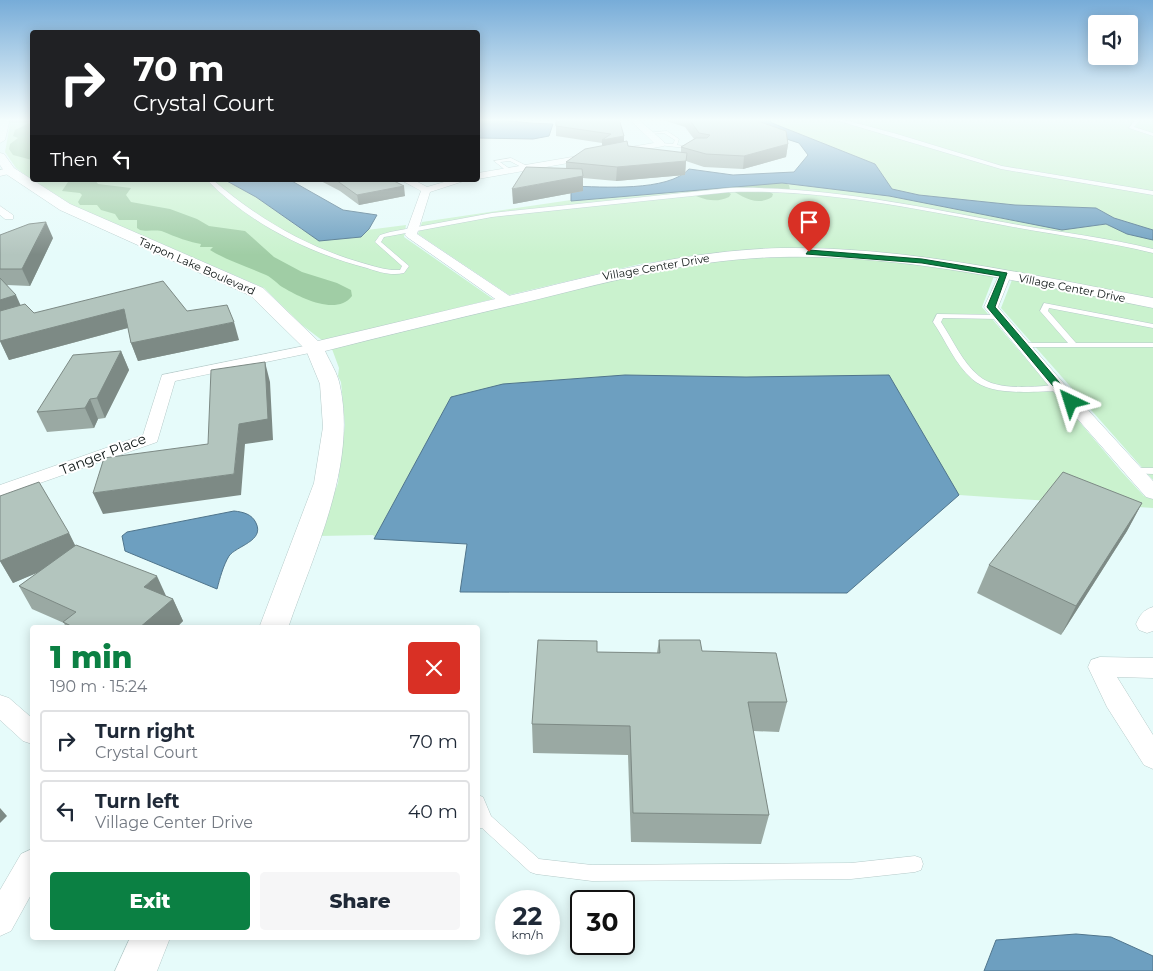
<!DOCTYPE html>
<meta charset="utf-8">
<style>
body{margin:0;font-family:Montserrat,sans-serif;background:#f6f6f7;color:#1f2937;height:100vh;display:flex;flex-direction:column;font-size:19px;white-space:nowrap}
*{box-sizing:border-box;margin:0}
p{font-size:16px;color:#747a83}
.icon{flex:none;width:28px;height:28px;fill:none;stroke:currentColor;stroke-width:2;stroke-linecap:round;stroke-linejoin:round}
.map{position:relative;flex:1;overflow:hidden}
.side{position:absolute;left:30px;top:625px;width:450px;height:315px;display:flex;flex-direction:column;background:#fff;border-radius:5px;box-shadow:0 2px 12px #0003}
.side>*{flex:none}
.hud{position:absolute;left:30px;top:30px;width:450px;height:152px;border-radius:5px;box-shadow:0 2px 12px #0003;background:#202124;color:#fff;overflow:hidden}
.controls{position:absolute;left:1088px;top:15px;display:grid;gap:10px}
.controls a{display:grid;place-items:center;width:50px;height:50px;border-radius:5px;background:#fff;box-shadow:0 2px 12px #0003;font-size:25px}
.speed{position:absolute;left:495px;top:890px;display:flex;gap:10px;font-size:25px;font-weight:700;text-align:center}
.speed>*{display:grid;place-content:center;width:65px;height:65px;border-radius:50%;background:#fff;box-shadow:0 2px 12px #0003;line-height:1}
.speed small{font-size:12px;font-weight:400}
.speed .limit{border:2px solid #111;border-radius:8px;background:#fff;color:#111}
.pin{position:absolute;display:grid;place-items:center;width:42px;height:42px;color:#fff;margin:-51px -21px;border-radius:50% 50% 50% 0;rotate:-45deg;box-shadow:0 0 5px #0007}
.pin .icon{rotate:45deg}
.me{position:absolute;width:55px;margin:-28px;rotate:319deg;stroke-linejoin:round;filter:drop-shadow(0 0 4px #0008)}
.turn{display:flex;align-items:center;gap:18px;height:105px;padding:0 20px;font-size:22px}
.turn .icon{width:65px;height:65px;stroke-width:2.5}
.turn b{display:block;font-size:35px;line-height:42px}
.then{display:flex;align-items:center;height:48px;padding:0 20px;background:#0003;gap:10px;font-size:19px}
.round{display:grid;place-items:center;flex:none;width:52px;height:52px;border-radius:5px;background:#f6f6f7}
.summary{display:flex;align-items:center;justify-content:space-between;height:85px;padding:0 20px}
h1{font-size:30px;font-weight:800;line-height:38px;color:#0b8043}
.cta{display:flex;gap:10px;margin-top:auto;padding:10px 20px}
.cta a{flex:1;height:58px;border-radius:5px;background:#0b8043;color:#fff;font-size:20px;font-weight:800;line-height:58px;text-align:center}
.cta a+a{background:#f6f6f7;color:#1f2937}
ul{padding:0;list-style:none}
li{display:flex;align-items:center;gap:15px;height:62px;margin:0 10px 8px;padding:0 10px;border:2px solid #e0e1e3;border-radius:5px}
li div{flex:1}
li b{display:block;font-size:19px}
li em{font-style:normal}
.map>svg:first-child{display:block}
.green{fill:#caf2ce}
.forest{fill:#a0cda5}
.water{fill:#6d9fc0;stroke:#50758c}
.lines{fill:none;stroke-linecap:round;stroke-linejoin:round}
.service-casing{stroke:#b6cbca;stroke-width:1}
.minor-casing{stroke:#b6cbca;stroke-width:1}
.tertiary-casing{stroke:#b6cbca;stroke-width:1}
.service{fill:#fff;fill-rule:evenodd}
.minor{fill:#fff;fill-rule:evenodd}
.tertiary{fill:#fff;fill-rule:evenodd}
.wall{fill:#9aa9a3}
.shaded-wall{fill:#7d8a85}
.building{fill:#b3c5be;stroke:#7d8a85}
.route{fill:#0b8043;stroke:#07532c}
.labels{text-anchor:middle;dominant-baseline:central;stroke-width:4;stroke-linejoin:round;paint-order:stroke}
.far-street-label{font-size:11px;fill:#0c1413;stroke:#fff}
.street-label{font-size:14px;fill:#0c1413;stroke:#fff}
</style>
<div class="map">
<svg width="1153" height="971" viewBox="0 0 1153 971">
<rect width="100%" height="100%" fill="#e6fbfa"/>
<g class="green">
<path d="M 11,119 L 32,119 L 32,180 L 16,168 L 5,152 Z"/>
<path d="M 768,119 L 1153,119 L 1153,230 L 1114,218 L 1096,208 L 1015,205 L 919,195 L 892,189 L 875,164 L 772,123 Z"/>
<path d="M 33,180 L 225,180 L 256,197 L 302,230 L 361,237 L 367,230 L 406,225 L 404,237 L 493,299 L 323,341 L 302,325 L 264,288 L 72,205 Z"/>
<path d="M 782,183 L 889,196 L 1062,230 L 1106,224 L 1127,234 L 1153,240 L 1153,300 L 961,264 L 724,252 L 640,264 L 509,295 L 418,234 L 422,222 L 571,200 Z"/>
<path d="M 810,256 L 890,261 L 994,276 L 982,307 L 1121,471 L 1144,496 L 1153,496 L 1153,508 L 959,495 L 746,377 L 625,375 L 451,397 L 375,537 L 373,535 L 319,536 L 338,483 L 345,425 L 341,382 L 338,376 L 339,368 L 332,349 L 648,271 L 729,259 Z"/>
<path d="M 1012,280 L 1153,307 L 1153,480 L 1001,308 Z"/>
</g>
<g class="forest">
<path d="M 8,119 L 32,119 L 32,160 L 13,155 L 9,149 L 10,144 L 18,138 L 13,136 L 15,130 L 31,122 L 6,123 Z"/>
<path d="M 44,180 L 95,180 L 98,184 L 131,188 L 126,195 L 131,202 L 170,209 L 197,219 L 209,226 L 245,231 L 274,257 L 302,272 L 337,283 L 351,290 L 352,296 C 337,316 301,298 284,288 C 278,285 273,278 266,275 C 246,266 228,261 210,250 L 213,247 L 200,247 L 201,244 C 192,243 173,236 164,232 C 158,229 147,232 140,230 L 137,228 L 137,220 L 119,220 L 115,214 L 101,210 L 97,205 L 80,205 L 78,202 L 82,195 L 80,193 L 62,191 L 68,182 Z"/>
<path d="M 783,182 L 789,185 L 790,190 L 768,191 L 773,194 L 772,197 C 756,207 741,196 727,187 Z"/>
<path d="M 720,186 L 731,194 L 729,197 C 712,205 698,197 683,190 Z"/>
</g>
<g class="water">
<path d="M 478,119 C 503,119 527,124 553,124 L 549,136 L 533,139 L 478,138 Z"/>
<path d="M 724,119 L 768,119 L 772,123 L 875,164 L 892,189 L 919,195 L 1015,205 L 1096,208 L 1114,218 L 1153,230 L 1153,240 L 1127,234 L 1106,224 L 1062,230 L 889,196 L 782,183 L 571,201 L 571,186 C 602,187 668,192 689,169 L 733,175 L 794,172 L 808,155 L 799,143 Z"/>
<path d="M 225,180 L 290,180 L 343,210 L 377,215 L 369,229 L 361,237 L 319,241 L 256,197 Z"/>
<path d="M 625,375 L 746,377 L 889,375 L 959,495 L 847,593 L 460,592 L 467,544 L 374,539 L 451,397 L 503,384 Z"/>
<path d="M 234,511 C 243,512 252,514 256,523 C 265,541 236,546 229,556 C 223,566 220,578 217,589 L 125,551 L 122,536 L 127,532 Z"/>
<path d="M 1076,934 L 1111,937 L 1153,956 L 1153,971 L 984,971 L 996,940 Z"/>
</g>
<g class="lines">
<g class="service-casing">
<g id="service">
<path d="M 832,119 L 841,119 L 897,134 L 1002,166 L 1153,191 L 1153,195 L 1001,169 Z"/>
<path d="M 1136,119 L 1141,119 L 1134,127 L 1153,133 L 1153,136 L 1129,128 Z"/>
<path d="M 667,131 L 679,139 L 677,145 L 696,148 L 694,149 L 659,145 L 661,143 L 673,144 L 675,140 L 664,133 L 650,134 L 648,133 Z"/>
<path d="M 511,158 L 527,166 L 528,167 L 523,168 L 510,161 L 500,162 L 510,169 L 508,172 L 494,161 Z"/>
<path d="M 207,180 L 213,180 C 256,217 304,246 359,262 C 370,265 381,269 392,270 L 400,270 L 402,266 L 375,242 L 380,235 L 390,232 L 492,213 L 730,188 C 824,186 916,206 1008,223 C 1056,232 1105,237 1153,249 L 1153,253 C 1105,241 1056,235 1008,226 C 916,209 824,189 730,192 L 492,217 L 390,236 L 384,237 L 381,242 L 409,266 L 404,273 C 391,276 379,272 367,268 C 309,253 250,224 207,180 Z"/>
<path d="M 1044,303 L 1153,324 L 1153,328 L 1049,308 L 1048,311 L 1076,343 L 1153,343 L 1153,347 L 1020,347 L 1019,345 L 1023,343 L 1068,343 L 1040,311 Z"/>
<path d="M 937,314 L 1003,315 L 1004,317 L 1000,319 L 943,318 L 941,322 C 953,340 962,362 979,376 C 997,392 1037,386 1059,385 L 1063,388 L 1059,391 C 1035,391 992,397 972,379 C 955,364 946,341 933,322 Z"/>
<path d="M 1132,468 L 1153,468 L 1153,474 L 1129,473 L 1127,471 L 1129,469 Z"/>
<path d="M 478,795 L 483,797 L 491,816 L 539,859 L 592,865 L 851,863 L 915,856 L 921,858 L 923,864 L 921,870 L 915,872 L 851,879 L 592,881 L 536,874 L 530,872 L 482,828 L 478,828 Z"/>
</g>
</g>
<g class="minor-casing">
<g id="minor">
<path d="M 629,119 L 638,119 L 664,142 L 664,146 L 478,179 L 478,173 L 654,143 Z"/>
<path d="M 10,168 L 13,169 L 13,173 L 0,176 L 0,170 Z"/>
<path d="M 401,180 L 414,180 L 427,187 L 451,180 L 467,180 L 430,192 L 417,234 L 511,297 L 513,300 L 511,303 L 501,303 L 407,237 L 405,235 L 421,191 Z"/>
<path d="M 0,206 L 13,215 L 13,219 L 5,219 L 0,215 Z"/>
<path d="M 1005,271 L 1011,275 L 998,307 L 1065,385 L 1153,481 L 1153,499 L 1146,497 L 1053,391 L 984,307 L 999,275 Z"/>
<path d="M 314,344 L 319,345 L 321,348 L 319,351 L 175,381 L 157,442 L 0,497 L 0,485 L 143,435 L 162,375 Z"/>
<path d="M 1153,607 L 1153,631 L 1147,633 L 1139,630 L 1136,624 C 1140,615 1143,610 1153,607 Z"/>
<path d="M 1100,657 L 1153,658 L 1153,678 L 1117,677 L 1153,735 L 1153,769 L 1144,765 L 1107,707 L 1088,667 L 1091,660 Z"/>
<path d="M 0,695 L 9,698 L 32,718 L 32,744 L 23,741 L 0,720 Z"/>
<path d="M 32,849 L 32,893 L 11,931 L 0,936 L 0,890 L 21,854 Z"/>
</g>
</g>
<g class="tertiary-casing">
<g id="tertiary">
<path d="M 0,119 L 10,119 L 5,140 L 0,143 Z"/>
<path d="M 0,153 L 4,154 L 14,168 L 70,204 L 263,288 L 318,341 C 391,324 465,306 538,289 C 619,269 698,250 781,248 C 907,246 1030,275 1153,298 L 1153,308 C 1030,284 906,254 780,257 C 697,259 619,279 539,299 C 467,316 396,333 325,351 C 330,362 338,374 340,386 C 357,466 314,552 288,628 L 259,628 L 314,483 L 323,427 L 320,384 L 306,350 L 251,296 L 60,210 L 6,174 L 0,165 Z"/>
<path d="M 130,938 L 170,938 L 157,971 L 115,971 Z"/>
</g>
</g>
<use href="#service" class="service"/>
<use href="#minor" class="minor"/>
<use href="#tertiary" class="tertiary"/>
</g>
<g class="wall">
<path d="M 563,119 L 619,119 L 624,136 L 624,142 L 628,146 L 681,153 L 681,147 L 694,139 L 685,127 L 660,119 L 755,120 L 788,144 L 786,157 L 743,169 L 704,167 L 686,161 L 685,175 L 616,181 L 583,178 L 583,191 L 513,204 L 566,168 L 566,162 L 602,146 L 602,143 L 556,136 L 556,122 L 570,120 Z"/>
<path d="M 319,180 L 392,180 L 405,196 L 359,205 L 340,191 Z"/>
<path d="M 0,235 L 53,238 L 30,286 L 7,285 L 21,306 L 34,313 L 187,311 L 239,340 L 138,361 L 131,343 L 128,328 L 9,360 L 0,341 Z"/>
<path d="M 121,351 L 129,370 L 105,418 L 98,419 L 94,428 L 47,432 L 37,412 Z"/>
<path d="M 0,496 L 69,533 L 75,546 L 166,596 L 173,599 L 183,621 L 176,628 L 66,628 L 64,623 L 32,609 L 19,586 L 40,571 L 13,583 L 0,561 Z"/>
<path d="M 1142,503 L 1127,531 L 1061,635 L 977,593 L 989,565 Z"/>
<path d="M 659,640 L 702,651 L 787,702 L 779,732 L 753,731 L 769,815 L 761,844 L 631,842 L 628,755 L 533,753 L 532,724 L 597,652 L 657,653 Z"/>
</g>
<g class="shaded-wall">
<path d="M 624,136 L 624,146 L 602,150 L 602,140 Z"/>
<path d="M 788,144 L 786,157 L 743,169 L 744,156 Z"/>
<path d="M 686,161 L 685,175 L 616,181 L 617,167 Z"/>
<path d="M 583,176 L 583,191 L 513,204 L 512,189 Z"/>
<path d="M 404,186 L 405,196 L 359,205 L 357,195 Z"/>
<path d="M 46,222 L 53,238 L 30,286 L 22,269 Z"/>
<path d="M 16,295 L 24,313 L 0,320 L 0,300 Z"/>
<path d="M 124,309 L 131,327 L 9,360 L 0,341 Z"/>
<path d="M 234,322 L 239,340 L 138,361 L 131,343 Z"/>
<path d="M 121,351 L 129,370 L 105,418 L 97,398 Z"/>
<path d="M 265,362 L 270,382 L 273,440 L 245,444 L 241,495 L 103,514 L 93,493 L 234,474 L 239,424 Z"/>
<path d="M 90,399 L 98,419 L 94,428 L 85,408 Z"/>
<path d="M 1142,503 L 1127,531 L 1061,635 L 1076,606 Z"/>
<path d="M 69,533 L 80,555 L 13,583 L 0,561 Z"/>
<path d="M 157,576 L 167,598 L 144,587 Z"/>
<path d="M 173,599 L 183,621 L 176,628 L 139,628 Z"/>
<path d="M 0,808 L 7,816 L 0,823 Z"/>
</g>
<g class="building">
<path d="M 574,119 L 619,119 L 624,136 L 602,140 L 611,134 L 556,126 L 556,122 Z"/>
<path d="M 689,119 L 755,120 L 786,131 L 788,144 L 744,156 L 706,154 L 681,147 L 696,138 L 707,138 L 710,135 L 699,133 Z"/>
<path d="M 627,141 L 628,146 L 687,153 L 686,161 L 617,167 L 566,162 L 585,149 Z"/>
<path d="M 526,167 L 582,169 L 583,176 L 512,189 Z"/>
<path d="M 336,180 L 392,180 L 404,186 L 357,195 Z"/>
<path d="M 46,222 L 22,269 L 0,269 L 0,235 L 29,224 Z"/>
<path d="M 0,278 L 16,295 L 0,300 Z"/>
<path d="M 163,281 L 187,311 L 227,305 L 234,322 L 131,343 L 124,309 L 0,341 L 0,311 L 25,304 L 34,313 Z"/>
<path d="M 121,351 L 97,398 L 90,399 L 85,408 L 37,412 L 73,355 Z"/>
<path d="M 265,362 L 268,419 L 239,424 L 234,474 L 93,493 L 104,458 L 208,444 L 211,370 Z"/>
<path d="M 1063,472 L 1142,503 L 1076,606 L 989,565 Z"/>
<path d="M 39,482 L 69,533 L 0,561 L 0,496 Z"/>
<path d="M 76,545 L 157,576 L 144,587 L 173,599 L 139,628 L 75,628 L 63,622 L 76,612 L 19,586 Z"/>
<path d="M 538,640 L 597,641 L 597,652 L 660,653 L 659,640 L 700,640 L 702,651 L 776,653 L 787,702 L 748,702 L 769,815 L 633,813 L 630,726 L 532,724 Z"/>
</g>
<linearGradient id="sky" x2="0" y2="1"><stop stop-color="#77acd8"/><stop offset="0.47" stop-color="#f4fdfd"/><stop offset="1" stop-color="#f4fdfd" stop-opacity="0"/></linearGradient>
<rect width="1153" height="255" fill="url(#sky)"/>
<path class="route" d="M 809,250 L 922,259 L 1007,273 L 995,307 L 1076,402 L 1068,404 L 987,307 L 1000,276 L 922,263 L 806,254 Z"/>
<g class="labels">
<g class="far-street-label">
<text transform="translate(197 266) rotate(24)">Tarpon Lake Boulevard</text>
<text transform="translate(656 267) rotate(-10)">Village Center Drive</text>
<text transform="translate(1072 288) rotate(11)">Village Center Drive</text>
</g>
<g class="street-label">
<text transform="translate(103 454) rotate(-21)">Tanger Place</text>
</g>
</g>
</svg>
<div class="controls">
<a><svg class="icon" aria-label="sound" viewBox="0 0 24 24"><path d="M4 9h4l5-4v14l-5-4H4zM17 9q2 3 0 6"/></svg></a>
</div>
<div class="speed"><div>22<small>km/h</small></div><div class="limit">30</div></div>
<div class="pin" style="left:809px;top:252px;background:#d93025"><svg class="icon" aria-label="arrive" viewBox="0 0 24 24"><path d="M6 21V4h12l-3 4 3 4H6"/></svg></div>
<svg class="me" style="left:1071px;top:402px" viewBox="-20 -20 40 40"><path d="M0-17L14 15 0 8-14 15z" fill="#0b8043" stroke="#fff" stroke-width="4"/></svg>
<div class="hud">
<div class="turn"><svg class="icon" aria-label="right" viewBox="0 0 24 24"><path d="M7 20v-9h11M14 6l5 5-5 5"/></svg><div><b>70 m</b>Crystal Court</div></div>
<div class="then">Then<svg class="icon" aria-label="left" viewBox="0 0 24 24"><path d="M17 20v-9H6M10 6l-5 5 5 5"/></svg></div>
</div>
<section class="side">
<div class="summary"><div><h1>1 min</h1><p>190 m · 15:24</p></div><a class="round" style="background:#d93025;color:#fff"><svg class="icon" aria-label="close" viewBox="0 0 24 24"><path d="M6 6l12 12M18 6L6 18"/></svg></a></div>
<ul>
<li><svg class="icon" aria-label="right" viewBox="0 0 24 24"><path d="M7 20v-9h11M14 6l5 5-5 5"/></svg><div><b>Turn right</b><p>Crystal Court</p></div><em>70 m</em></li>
<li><svg class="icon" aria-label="left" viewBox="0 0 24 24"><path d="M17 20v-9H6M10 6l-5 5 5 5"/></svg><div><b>Turn left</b><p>Village Center Drive</p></div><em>40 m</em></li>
</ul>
<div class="cta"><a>Exit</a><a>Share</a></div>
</section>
</div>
